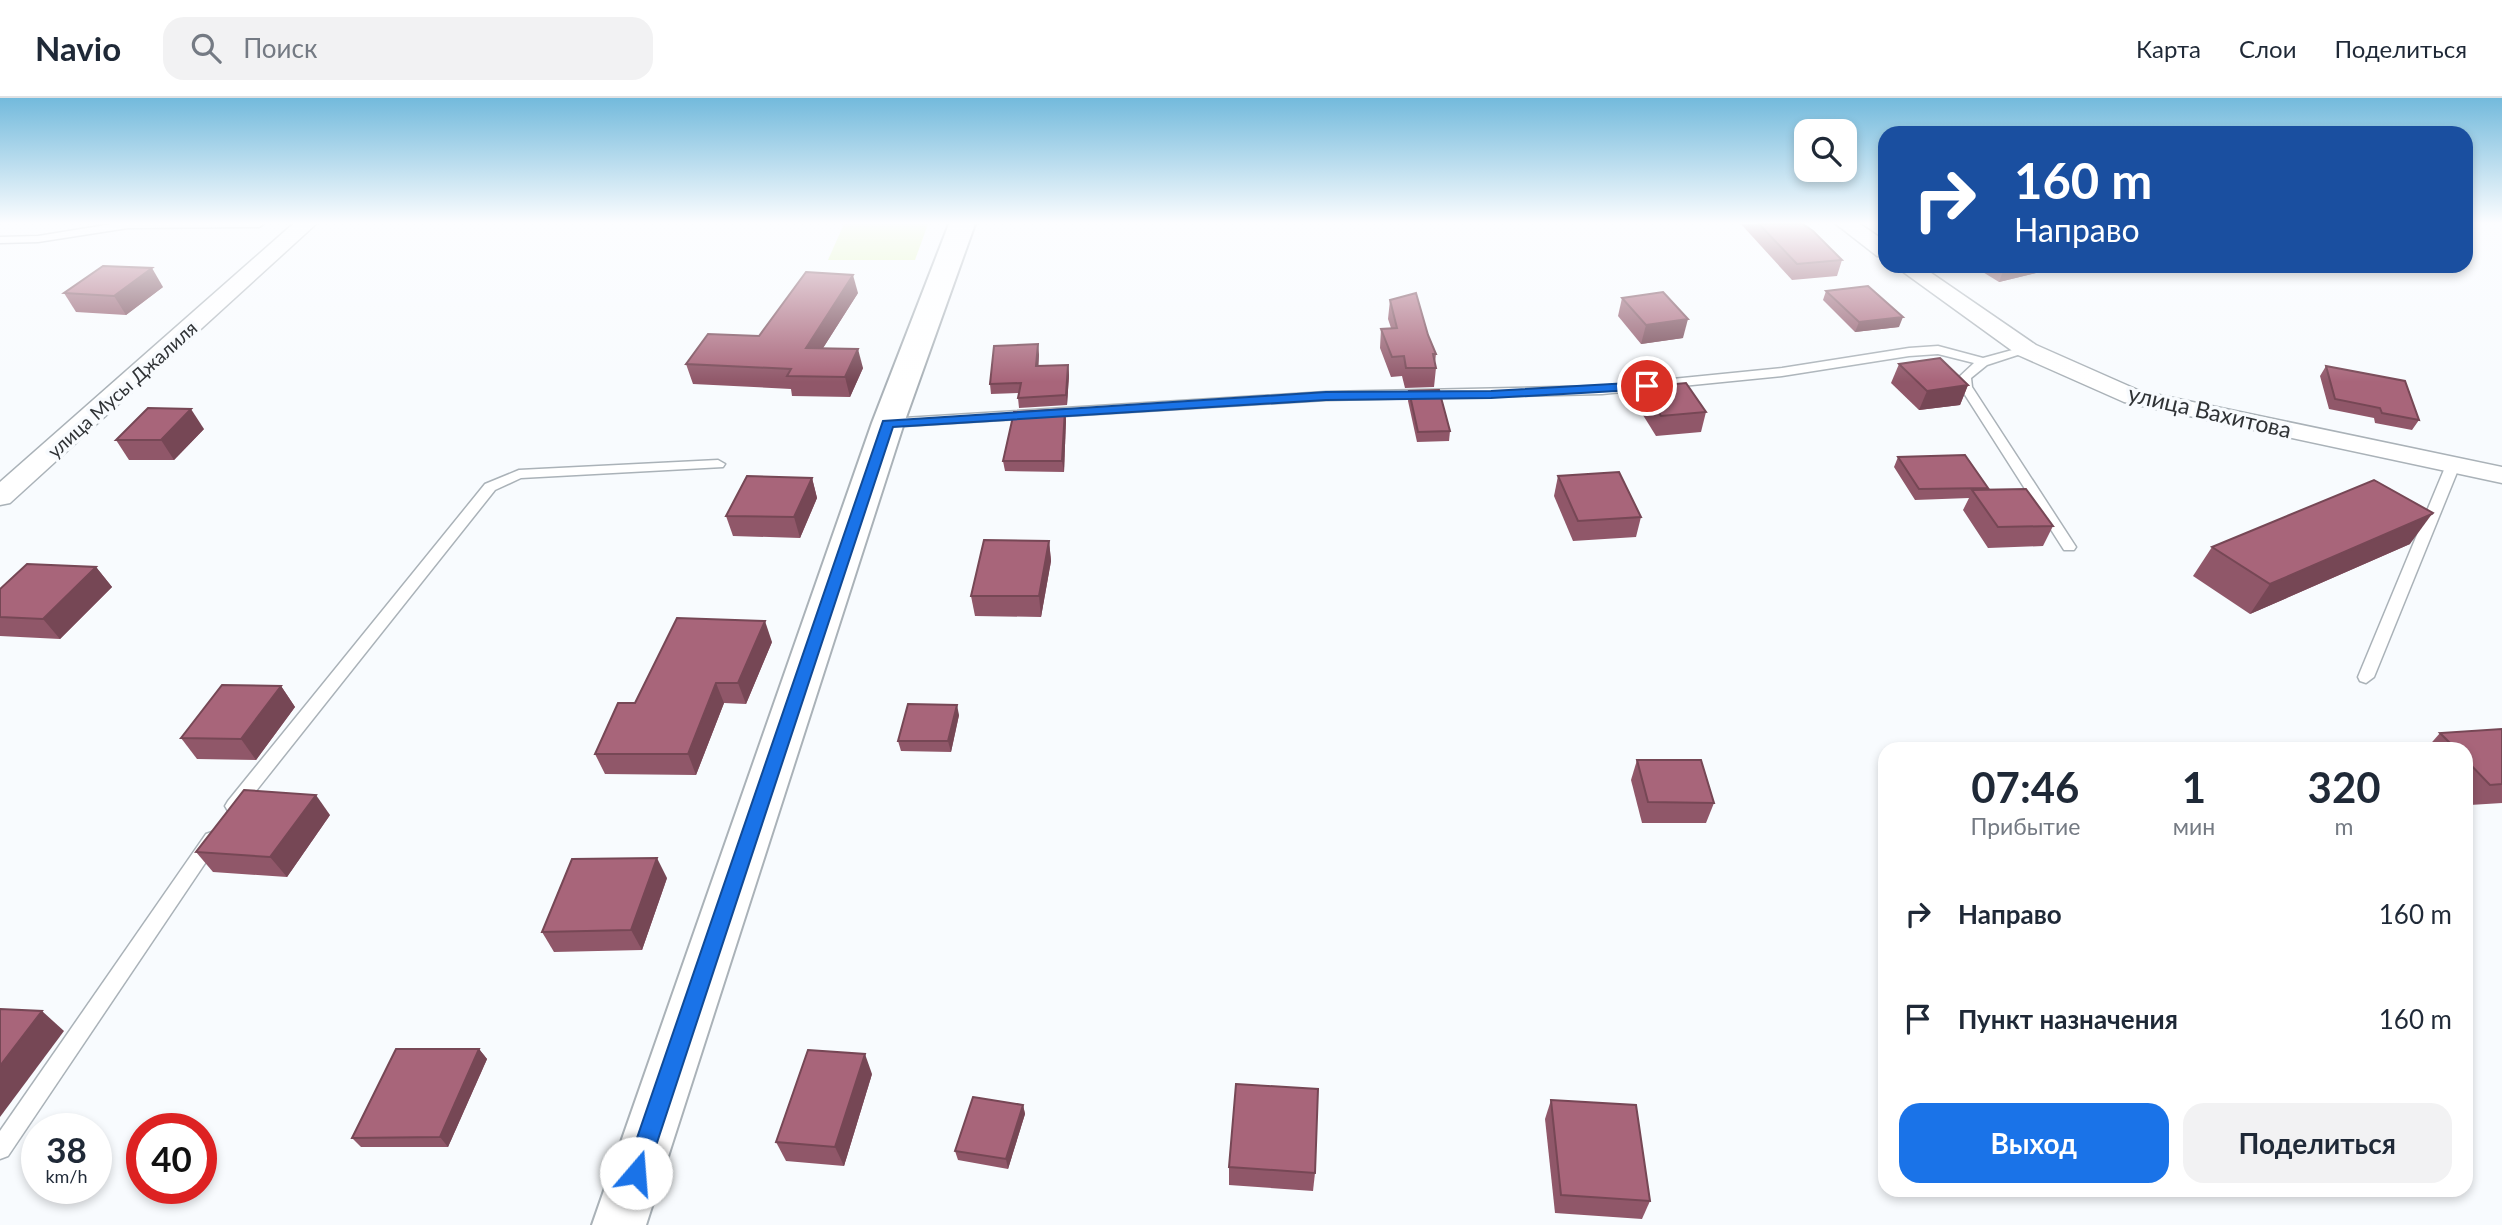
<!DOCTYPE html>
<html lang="ru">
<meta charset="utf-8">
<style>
body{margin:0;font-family:Lato,sans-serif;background:#f2f2f3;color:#1f2937;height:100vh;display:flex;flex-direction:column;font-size:26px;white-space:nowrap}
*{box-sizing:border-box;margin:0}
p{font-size:23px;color:#747a83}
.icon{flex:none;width:38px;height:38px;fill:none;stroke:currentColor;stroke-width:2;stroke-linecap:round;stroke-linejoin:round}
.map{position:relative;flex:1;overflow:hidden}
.side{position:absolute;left:1878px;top:644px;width:595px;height:455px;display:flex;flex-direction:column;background:#fff;border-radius:21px;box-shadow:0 4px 10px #0003}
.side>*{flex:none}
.top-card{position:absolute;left:1878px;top:28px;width:595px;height:147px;border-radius:21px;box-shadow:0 4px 10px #0003;background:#1a4fa0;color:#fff;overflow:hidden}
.fabs{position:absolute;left:1794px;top:21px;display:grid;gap:14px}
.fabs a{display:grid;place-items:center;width:63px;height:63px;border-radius:14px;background:#fff;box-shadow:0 4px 10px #0003;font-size:35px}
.speed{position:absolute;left:21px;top:1015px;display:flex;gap:14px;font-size:35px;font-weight:700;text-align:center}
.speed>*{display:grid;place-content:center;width:91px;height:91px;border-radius:50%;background:#fff;box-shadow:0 4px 10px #0003;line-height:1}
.speed small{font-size:18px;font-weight:400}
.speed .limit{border:10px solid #d22;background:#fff;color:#111}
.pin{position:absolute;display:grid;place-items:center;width:60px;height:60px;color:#fff;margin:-30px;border:4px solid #fff;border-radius:50%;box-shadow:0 2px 7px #0007}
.me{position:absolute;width:77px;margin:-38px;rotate:18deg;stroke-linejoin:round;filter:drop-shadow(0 0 5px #0008)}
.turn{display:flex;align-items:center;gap:24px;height:147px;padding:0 21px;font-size:32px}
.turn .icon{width:91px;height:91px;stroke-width:2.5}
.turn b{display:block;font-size:49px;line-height:60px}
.eta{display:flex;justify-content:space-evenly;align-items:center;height:119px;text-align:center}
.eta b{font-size:42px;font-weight:700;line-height:49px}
.button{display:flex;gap:14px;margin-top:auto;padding:14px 21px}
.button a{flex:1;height:80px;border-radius:21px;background:#1a73e8;color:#fff;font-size:28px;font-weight:700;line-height:80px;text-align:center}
.button a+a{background:#f2f2f3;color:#1f2937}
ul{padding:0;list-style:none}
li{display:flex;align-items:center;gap:21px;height:105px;padding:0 21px}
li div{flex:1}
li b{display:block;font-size:26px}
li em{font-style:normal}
header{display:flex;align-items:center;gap:42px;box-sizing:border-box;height:98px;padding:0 35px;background:#fff;border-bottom:2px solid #e0e1e3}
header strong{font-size:33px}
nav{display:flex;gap:38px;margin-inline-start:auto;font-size:24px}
.search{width:490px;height:63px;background:#f2f2f3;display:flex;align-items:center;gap:18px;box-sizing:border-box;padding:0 24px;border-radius:21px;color:#747a83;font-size:26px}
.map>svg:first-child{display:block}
.green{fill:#e1f7b6}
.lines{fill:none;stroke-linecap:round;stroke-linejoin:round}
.service-casing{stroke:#aab2b8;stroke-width:3}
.minor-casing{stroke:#aab2b8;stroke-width:3}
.tertiary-casing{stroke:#aab2b8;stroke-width:4}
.service{fill:#fff;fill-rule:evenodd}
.minor{fill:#fff;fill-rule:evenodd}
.tertiary{fill:#fff;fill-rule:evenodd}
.wall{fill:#905769}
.shaded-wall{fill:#764755}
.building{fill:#a8657a;stroke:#764755;stroke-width:2}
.route{fill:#1a73e8;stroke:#114b97;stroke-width:2}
.labels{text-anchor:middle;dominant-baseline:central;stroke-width:7;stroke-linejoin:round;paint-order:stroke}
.far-street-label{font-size:19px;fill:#303336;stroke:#f8fbfe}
.street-label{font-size:23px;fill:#303336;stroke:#f8fbfe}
</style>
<header>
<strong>Navio</strong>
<div class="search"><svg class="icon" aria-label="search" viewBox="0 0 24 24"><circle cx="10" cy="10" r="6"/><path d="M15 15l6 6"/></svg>Поиск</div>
<nav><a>Карта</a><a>Слои</a><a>Поделиться</a></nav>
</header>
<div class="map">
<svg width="2502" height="1127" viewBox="0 0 2502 1127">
<rect width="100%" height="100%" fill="#f8fbfe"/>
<path class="green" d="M 844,126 L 928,126 L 915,162 L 828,162 Z"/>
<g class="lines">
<g class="service-casing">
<g id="service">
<path d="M 112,126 L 264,126 L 259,129 L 128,130 L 38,144 L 0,145 L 0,139 L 38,138 Z"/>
<path d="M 1938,248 L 1983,260 L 2027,248 L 2033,252 L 1987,267 L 1971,280 L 1972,289 L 2076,449 L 2074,452 L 2064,452 L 1960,289 L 1959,279 L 1974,265 L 1938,256 L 1909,258 L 1782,278 L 1602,296 L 1326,302 L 888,329 L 882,325 L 888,321 L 1326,294 L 1602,288 L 1782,270 L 1909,250 Z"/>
<path d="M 718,362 L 725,366 L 723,369 L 521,380 L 495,392 L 240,713 L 228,713 L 225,708 L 228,703 L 485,386 L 519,372 Z"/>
<path d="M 2453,363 L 2460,367 L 2374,579 L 2366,585 L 2360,583 L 2358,579 L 2446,367 Z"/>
<path d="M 212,734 L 218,736 L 221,741 L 218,746 L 8,1058 L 0,1061 L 0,1033 L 206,736 Z"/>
</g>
</g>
<g class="minor-casing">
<g id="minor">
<path d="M 293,126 L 316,126 L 10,405 L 0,407 L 0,384 Z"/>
<path d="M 1836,126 L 1860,126 L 1885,143 L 1885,159 L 1877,158 Z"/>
<path d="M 1895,168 L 1921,168 L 2036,247 L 2140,293 L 2502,369 L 2502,385 L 2124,304 L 2018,257 Z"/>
</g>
</g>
<g class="tertiary-casing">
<path id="tertiary" d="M 949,126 L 975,126 L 904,325 L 646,1127 L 592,1127 L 872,325 Z"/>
</g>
<use href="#service" class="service"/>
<use href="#minor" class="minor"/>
<use href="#tertiary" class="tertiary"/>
</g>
<g class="wall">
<path d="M 1741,126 L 1803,126 L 1842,162 L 1837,178 L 1792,182 Z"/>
<path d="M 1973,168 L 2043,168 L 2040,174 L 1999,184 Z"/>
<path d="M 163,189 L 126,217 L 76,214 L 64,195 Z"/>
<path d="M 1826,193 L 1899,229 L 1855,234 L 1823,202 Z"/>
<path d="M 858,195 L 823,250 L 863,270 L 850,299 L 792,298 L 791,291 L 693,286 L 686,266 L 759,238 Z"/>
<path d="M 1622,200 L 1683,240 L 1641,246 L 1618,218 Z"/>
<path d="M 1390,202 L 1428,237 L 1436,256 L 1435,265 L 1436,270 L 1434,289 L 1405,290 L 1402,278 L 1391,279 L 1380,250 L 1381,231 L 1391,230 L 1388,221 Z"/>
<path d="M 1039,256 L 1038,268 L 1068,267 L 1069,277 L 1067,307 L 1019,310 L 1018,300 L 1019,295 L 991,296 L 990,286 Z"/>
<path d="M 1899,266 L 1968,287 L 1960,307 L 1919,312 L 1891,285 Z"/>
<path d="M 2326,268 L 2419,322 L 2412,332 L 2375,325 L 2374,320 L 2329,311 L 2320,278 Z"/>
<path d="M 1643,289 L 1706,314 L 1701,334 L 1656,338 L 1638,309 Z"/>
<path d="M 1409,293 L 1450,333 L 1449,343 L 1417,344 L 1408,303 Z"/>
<path d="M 1066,321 L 1064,374 L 1005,373 L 1003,363 Z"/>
<path d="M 204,331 L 174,362 L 129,362 L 116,342 Z"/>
<path d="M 1898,359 L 1988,390 L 1987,392 L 2053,428 L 2043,448 L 1988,450 L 1963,412 L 1969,400 L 1915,402 L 1894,369 Z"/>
<path d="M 1558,378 L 1641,419 L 1636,439 L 1573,443 L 1554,398 Z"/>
<path d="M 812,380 L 817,400 L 800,440 L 733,438 L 726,418 Z"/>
<path d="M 1049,443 L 1051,463 L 1041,519 L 975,518 L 971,498 Z"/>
<path d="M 2410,446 L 2250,516 L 2193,478 L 2212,449 Z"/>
<path d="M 96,469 L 112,489 L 60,541 L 0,538 L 0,491 Z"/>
<path d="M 772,544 L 746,606 L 724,605 L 696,677 L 605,676 L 595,656 L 635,605 Z"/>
<path d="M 281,588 L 295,609 L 256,662 L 197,661 L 181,640 Z"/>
<path d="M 959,617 L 951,654 L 901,653 L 898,643 Z"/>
<path d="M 2502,631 L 2502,705 L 2470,707 L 2466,702 L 2466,651 L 2426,651 L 2440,635 Z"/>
<path d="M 1637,662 L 1714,705 L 1706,725 L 1642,725 L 1631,682 Z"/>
<path d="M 330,717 L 287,779 L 213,774 L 196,754 Z"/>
<path d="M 667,780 L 642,852 L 554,854 L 542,834 Z"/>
<path d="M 479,951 L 487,961 L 448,1049 L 361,1049 L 352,1040 Z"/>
<path d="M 872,976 L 844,1068 L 786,1063 L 776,1044 Z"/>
<path d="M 1551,1002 L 1650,1103 L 1642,1121 L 1555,1115 L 1545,1021 Z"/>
<path d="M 1023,1007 L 1025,1016 L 1008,1071 L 958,1062 L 955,1053 Z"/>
<path d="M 1229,1069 L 1315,1075 L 1313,1093 L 1229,1087 Z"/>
</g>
<g class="shaded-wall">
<path d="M 2005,168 L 2043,168 L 2040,174 L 1999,184 Z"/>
<path d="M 152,170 L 163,189 L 126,217 L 114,198 Z"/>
<path d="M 853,177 L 858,195 L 811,269 L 806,250 Z"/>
<path d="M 1903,219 L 1899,229 L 1855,234 L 1859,224 Z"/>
<path d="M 1688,221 L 1683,240 L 1641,246 L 1646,227 Z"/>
<path d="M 1038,246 L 1039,256 L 1038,278 L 1036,268 Z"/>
<path d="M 858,251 L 863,270 L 850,299 L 845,279 Z"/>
<path d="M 1068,267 L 1069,277 L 1067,307 L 1066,297 Z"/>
<path d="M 1968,287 L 1960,307 L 1919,312 L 1927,293 Z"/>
<path d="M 191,311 L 204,331 L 174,362 L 161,342 Z"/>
<path d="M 1065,311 L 1066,321 L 1064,374 L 1062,363 Z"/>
<path d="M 812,380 L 817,400 L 800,440 L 794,419 Z"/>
<path d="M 2432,416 L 2410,446 L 2250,516 L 2270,486 Z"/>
<path d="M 1049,443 L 1051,463 L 1041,519 L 1039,498 Z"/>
<path d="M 96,469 L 112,489 L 60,541 L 43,521 Z"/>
<path d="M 765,523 L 772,544 L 746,606 L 738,585 Z"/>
<path d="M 716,585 L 724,605 L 696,677 L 688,656 Z"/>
<path d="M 281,588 L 295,609 L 256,662 L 241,641 Z"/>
<path d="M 957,607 L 959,617 L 951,654 L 948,643 Z"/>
<path d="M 316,697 L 330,717 L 287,779 L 270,759 Z"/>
<path d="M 657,760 L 667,780 L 642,852 L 631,832 Z"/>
<path d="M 42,913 L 64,933 L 0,1019 L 0,968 Z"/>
<path d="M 479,951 L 487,961 L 448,1049 L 440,1039 Z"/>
<path d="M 865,956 L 872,976 L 844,1068 L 835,1049 Z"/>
<path d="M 1023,1007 L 1025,1016 L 1008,1071 L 1006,1061 Z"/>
</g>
<g class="building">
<path d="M 1759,126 L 1803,126 L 1813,133 L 1842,162 L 1797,166 Z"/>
<path d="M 103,168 L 152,170 L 114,198 L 64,195 Z"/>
<path d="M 806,174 L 853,177 L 806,250 L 858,251 L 845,279 L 787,278 L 791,271 L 686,266 L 708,236 L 759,238 Z"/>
<path d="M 1868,188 L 1903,219 L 1859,224 L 1826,193 Z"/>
<path d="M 1663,194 L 1688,221 L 1646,227 L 1622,200 Z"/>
<path d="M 1416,195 L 1428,237 L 1436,256 L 1433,256 L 1436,270 L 1406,270 L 1404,258 L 1392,259 L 1381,231 L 1397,230 L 1390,202 Z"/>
<path d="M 1038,246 L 1036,268 L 1068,267 L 1066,297 L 1018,300 L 1021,285 L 990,286 L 994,248 Z"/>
<path d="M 1940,260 L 1968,287 L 1927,293 L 1899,266 Z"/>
<path d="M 2326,268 L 2405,283 L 2419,322 L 2382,315 L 2380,310 L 2335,301 Z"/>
<path d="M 1686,285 L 1706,314 L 1661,318 L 1643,289 Z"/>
<path d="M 1439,292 L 1450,333 L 1418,334 L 1409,293 Z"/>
<path d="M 148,310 L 191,311 L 161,342 L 116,342 Z"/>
<path d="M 1065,311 L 1062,363 L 1003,363 L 1014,314 Z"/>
<path d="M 1965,357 L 1988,390 L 1919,391 L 1898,359 Z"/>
<path d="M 1619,374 L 1641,419 L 1578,423 L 1558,378 Z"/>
<path d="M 747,378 L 812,380 L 794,419 L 726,418 Z"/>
<path d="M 2374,382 L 2433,415 L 2432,416 L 2270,486 L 2212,449 Z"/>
<path d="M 2026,391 L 2053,428 L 1998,429 L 1972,392 Z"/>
<path d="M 984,442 L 1049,443 L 1039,498 L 971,498 Z"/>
<path d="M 27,466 L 96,469 L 43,521 L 0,519 L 0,491 Z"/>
<path d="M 677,520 L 765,523 L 738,585 L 716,585 L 688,656 L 595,656 L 618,605 L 635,605 Z"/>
<path d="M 222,587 L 281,588 L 241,641 L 181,640 Z"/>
<path d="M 908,606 L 957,607 L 948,643 L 898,643 Z"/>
<path d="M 2502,631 L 2502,686 L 2490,687 L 2466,662 L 2466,651 L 2456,651 L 2440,635 Z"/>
<path d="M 1637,662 L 1701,662 L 1714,705 L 1648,704 Z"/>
<path d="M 244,692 L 316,697 L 270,759 L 196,754 Z"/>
<path d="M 657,760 L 631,832 L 542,834 L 572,761 Z"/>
<path d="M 0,911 L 42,913 L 0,968 Z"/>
<path d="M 396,951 L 479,951 L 440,1039 L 352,1040 Z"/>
<path d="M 808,952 L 865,956 L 835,1049 L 776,1044 Z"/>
<path d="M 1236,986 L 1318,991 L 1315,1075 L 1229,1069 Z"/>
<path d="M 973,999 L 1023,1007 L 1006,1061 L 955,1053 Z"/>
<path d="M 1551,1002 L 1636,1007 L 1650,1103 L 1561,1097 Z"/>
</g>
<linearGradient id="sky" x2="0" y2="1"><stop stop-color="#73badc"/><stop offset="0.44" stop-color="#fcfdff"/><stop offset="1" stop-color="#fcfdff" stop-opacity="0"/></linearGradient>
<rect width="2502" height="284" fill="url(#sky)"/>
<path class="route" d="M 1647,284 L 1653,288 L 1651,291 L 1491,300 L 1326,302 L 893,329 L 647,1075 L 644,1083 L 636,1086 L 629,1083 L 625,1075 L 883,323 L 1326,294 L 1491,293 Z"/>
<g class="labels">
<g class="far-street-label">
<text transform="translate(122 291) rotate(-42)">улица Мусы Джалиля</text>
</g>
<g class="street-label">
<text transform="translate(2210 313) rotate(13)">улица Вахитова</text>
</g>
</g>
</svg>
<div class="fabs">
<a><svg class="icon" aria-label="search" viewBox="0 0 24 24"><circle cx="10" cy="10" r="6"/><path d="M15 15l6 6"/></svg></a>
</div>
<div class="speed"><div>38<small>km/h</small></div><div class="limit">40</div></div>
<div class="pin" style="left:1647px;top:288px;background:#d93025"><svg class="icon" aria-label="arrive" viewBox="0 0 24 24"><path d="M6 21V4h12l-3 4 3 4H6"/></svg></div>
<svg class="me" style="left:636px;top:1075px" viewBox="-20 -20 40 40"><circle r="19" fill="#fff"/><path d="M0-13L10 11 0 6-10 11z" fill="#1a73e8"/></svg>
<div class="top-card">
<div class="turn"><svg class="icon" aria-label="right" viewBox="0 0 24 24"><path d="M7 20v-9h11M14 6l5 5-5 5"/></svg><div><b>160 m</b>Направо</div></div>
</div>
<section class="side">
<div class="eta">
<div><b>07:46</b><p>Прибытие</p></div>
<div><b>1</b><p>мин</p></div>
<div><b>320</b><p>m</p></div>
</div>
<ul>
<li><svg class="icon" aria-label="right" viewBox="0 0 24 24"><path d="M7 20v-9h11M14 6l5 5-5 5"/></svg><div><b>Направо</b></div><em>160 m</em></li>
<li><svg class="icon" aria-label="arrive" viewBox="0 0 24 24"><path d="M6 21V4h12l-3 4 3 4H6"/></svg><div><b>Пункт назначения</b></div><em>160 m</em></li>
</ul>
<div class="button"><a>Выход</a><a>Поделиться</a></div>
</section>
</div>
